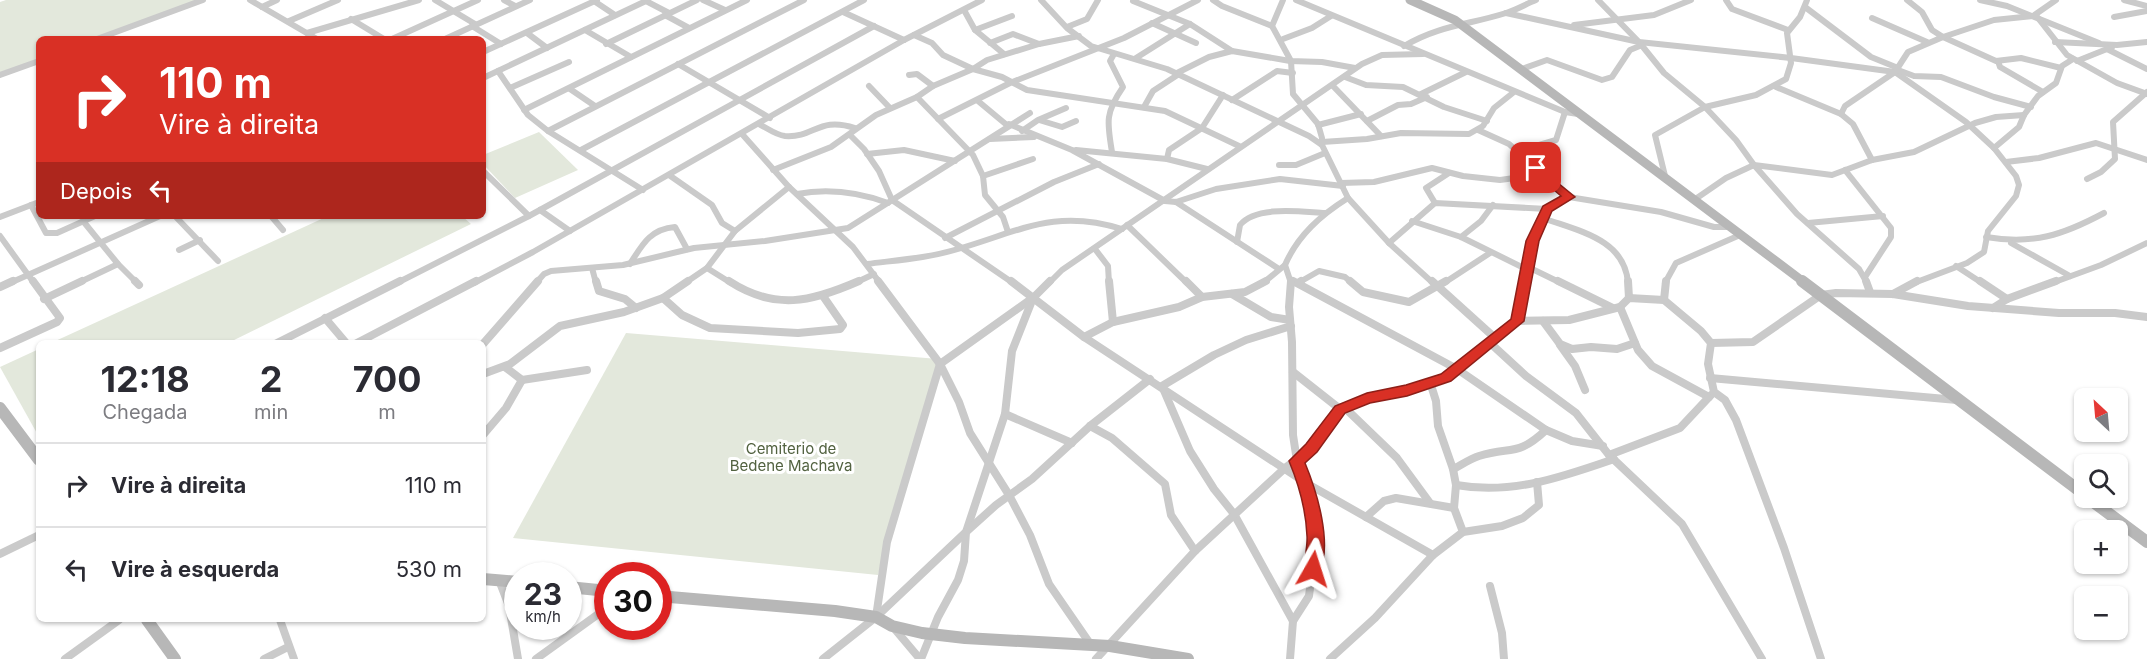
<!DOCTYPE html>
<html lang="pt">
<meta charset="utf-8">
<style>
body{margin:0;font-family:Inter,sans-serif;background:#f2f2f3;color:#2b2b33;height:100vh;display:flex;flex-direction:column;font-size:22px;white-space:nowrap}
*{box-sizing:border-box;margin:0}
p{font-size:20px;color:#7c7c81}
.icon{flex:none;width:33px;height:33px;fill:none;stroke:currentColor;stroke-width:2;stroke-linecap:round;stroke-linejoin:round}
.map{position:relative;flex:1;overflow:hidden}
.panel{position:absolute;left:36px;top:340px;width:450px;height:282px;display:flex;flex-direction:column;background:#fff;border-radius:9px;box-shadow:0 2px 4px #0004}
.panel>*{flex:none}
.hud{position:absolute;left:36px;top:36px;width:450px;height:183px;border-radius:9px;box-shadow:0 2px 4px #0004;background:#d93025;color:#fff;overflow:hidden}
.needle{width:39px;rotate:334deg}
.fabs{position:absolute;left:2074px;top:388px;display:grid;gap:12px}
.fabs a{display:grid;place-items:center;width:54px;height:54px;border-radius:9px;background:#fff;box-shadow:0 2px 4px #0004;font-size:30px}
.speed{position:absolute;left:504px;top:562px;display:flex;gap:12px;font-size:30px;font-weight:700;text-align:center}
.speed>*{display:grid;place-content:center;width:78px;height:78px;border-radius:50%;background:#fff;box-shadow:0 2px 4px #0004;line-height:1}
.speed small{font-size:15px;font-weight:400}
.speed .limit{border:9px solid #d22;background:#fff;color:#111}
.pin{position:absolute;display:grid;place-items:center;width:51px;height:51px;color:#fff;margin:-26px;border-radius:12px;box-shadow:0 3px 9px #0006}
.me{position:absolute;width:66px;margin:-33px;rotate:6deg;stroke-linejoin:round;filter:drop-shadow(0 0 4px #0008)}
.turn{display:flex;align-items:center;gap:21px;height:126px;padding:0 24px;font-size:27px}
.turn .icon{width:78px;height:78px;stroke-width:2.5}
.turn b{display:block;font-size:42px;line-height:51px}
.then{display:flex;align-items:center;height:57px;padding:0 24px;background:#0003;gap:12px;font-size:22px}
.eta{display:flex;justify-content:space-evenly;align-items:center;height:102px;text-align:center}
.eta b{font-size:36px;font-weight:700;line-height:42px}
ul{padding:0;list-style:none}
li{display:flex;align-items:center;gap:18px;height:84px;padding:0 24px;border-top:2px solid #e1e1e2}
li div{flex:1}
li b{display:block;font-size:22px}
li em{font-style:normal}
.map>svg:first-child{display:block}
.green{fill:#e3e8dc}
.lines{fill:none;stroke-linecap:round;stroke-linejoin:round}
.street-far1{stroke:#cacaca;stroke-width:6}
.street{stroke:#cacaca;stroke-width:8}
.secondary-far1{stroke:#b7b7b7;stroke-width:9}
.secondary{stroke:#b7b7b7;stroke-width:12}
.route{fill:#d93025;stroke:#8d1f18;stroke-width:1.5}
.labels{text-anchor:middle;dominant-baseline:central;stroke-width:6;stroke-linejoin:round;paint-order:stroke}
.park-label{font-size:15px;fill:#526240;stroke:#fff}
</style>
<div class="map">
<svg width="2147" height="659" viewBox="0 0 2147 659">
<rect width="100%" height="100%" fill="#fff"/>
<g class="green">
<path d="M 6,0 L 200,0 L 94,39 L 39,39 L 39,59 L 0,73 L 0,2 Z"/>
<path d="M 539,132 L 578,170 L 515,198 L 483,164 L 483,155 Z"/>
<path d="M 328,216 L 462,216 L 471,224 L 228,343 L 51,343 Z"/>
<path d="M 626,333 L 938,359 L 878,575 L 513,538 Z"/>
<path d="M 39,349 L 39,437 L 0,367 Z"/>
</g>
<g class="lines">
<g class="street-far1">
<path d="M 250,0 L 317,39"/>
<path d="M 435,0 L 475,24"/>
<path d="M 504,0 L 515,6"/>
<path d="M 703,0 L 725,10"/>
<path d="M 1041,0 L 1067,28 L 1091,46 L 1167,69 L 1309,136 L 1322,145"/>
<path d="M 1213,0 L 1222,6 L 1272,26"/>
<path d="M 1283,0 L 1272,26 L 1291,61 L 1293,94 L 1318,124 L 1322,138 L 1322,145 L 1348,198 C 1321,215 1298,235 1285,265 L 1291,283"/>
<path d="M 1296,0 L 1565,112 L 1578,114"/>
<path d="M 1598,0 L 1639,42 L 1664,73 L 1705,107 L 1736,140 L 1754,165 L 1797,214 L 1859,269 L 1867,283"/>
<path d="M 1726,0 L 1732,9 L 1788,30"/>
<path d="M 1980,0 L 2007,6 L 2099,43"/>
<path d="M 2124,0 L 2147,6"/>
<path d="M 594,1 L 615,15"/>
<path d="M 646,1 L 669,13"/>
<path d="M 1133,1 L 1190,24 L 1232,51"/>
<path d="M 262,7 L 277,0"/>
<path d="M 1805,7 L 1871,57 L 1898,68"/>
<path d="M 964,10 L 975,30 L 1004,54"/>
<path d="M 843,12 L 904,40"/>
<path d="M 1506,13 L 1639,42 L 1791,58 L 1895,72 L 1966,122 L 1994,148 L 2016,176 L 2019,185 L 2016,196 L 1988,231 L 1984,252 L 1967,263 L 1914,283"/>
<path d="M 665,15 L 689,28"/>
<path d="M 2114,17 L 2147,11"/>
<path d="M 1872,18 L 1927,42"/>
<path d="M 2038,18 L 2067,55 L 2117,83 L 2147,94"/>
<path d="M 351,19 L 384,39"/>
<path d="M 289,21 L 338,0"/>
<path d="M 1152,23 L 1196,43"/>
<path d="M 1574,25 L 1654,15 L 1691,0"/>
<path d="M 472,26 L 501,44"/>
<path d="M 1067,27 L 1087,19 L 1098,0"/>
<path d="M 585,30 L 631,57"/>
<path d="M 975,30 L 1012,16"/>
<path d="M 307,33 L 419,0"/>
<path d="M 527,33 L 547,48"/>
<path d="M 914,35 L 932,43 L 943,55 L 973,69 L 1002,77 L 1027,90 L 1165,111 L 1239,146"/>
<path d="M 1943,37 L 1996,61 L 2021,58 L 2061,68"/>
<path d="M 1943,37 L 1994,20 L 2033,16 L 2056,0"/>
<path d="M 97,39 L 203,0"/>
<path d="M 392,39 L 478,0"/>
<path d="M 445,39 L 530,0"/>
<path d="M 1283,39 L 1312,28 L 1331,16"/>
<path d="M 2055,42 L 2117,45 L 2147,42"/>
<path d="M 990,43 L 1013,34 L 1039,44"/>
<path d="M 606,44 L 697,0"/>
<path d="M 1404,46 C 1440,25 1468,25 1506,13 C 1516,10 1526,4 1536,0"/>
<path d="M 2107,49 L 2147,69"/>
<path d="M 483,52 L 597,0"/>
<path d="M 1136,58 L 1190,24"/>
<path d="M 1998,61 L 2000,67 L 2043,92"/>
<path d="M 2077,61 L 2112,47"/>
<path d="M 678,64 L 770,118"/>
<path d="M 1522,69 L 1547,60 L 1602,80 L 1612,77 L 1630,50 L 1642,45"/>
<path d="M 1898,70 L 1914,76 L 1941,77 L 1994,97 L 2031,107"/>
<path d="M 498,71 L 528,115 L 548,131 L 643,190"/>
<path d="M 1177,73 L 1209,57 L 1232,51 L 1290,61 L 1322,62 L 1355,68"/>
<path d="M 0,75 L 39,61"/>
<path d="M 909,75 L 917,74 L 933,86"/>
<path d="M 1345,77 L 1366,85 L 1403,87 L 1444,107 L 1487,121"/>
<path d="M 483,78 L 648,0"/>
<path d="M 869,86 L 890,108"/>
<path d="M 1333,86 L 1381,136"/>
<path d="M 1776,87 L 1841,114 L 1853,124 L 1872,160"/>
<path d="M 510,88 L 569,62"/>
<path d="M 570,89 L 595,106"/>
<path d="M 1421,94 L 1466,72"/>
<path d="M 917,97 L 973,155 L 983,176 L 985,195 L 1003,217 L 1008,232"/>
<path d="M 1232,100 L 1277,71 L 1293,73"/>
<path d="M 978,101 L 1008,126"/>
<path d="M 1144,107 L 1153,91 L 1179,74"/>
<path d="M 524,110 L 747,0"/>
<path d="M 1841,114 L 1845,106 L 1895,72 L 1908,52 L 1943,37 L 1932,30 L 1922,12 L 1907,0"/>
<path d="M 938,119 L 1010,83 L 1124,38 L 1198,0"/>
<path d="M 1039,120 L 1062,127 L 1076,121"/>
<path d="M 1367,121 L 1398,105 L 1411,104 L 1427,97"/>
<path d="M 759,124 C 767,128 776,135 785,136 C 815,138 818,116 855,128"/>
<path d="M 1009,124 L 1072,150 L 1165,201 L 1176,202 L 1216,189 L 1280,179 L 1343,186"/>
<path d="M 1318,125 L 1361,114"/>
<path d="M 1478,130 L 1509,144 L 1569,197 L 1661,212 L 1714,227 L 1729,227"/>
<path d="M 548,131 L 804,0"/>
<path d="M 1022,131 L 1038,120 L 1066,108"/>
<path d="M 742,134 L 789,187 L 853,247 L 880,283"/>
<path d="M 850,135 L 864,149 L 879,171 L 892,200 L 1013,283"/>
<path d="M 990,139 L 1034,137"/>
<path d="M 1322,142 L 1367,139 L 1401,133 L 1469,134 L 1483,126 L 1494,108 L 1514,92"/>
<path d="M 1994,148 L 2019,127 L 2024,115 L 2038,96 L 2056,83 L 2062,66 L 2073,59"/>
<path d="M 581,150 L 864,0"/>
<path d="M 1076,150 L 1167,159 L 1207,169"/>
<path d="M 1518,151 L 1556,140 L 1565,112"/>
<path d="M 1112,152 C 1107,122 1105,113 1123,87 L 1110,61 L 1114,54"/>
<path d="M 867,154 L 904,150 L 955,161"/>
<path d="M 1167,159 L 1169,150 L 1202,128 L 1223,95"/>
<path d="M 2006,162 L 2039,158 L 2096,143 L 2147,160"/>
<path d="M 1279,165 L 1296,165 L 1325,153"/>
<path d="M 773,170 L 831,147 L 876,115 L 917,97 L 933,86 L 973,69 L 987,60 L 1039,44 L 1079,36"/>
<path d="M 1845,170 L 1891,228 L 1891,237 L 1865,277"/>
<path d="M 483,171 L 529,216"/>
<path d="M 669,175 L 712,205 L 722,223 L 735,231"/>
<path d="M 983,176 L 1033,159"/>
<path d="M 2087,179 L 2101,172 L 2115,159 L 2113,122 L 2147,92"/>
<path d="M 1666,180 L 1655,135 L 1705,107 L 1756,95 L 1786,79 L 1791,63 L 1787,33 L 1800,17 L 1807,0"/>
<path d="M 1341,183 L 1374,182 L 1432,168 L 1463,176 L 1500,180 L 1543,174"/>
<path d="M 797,194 C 829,188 858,192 888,203"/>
<path d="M 1348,198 L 1389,243 L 1433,283"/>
<path d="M 1694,200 L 1726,178 L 1754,165 L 1832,175 L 1872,160 L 1914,152 L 1975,123 L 1996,117 L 2024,115"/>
<path d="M 1176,202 L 1279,269"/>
<path d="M 1435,203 L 1426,188 L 1449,173"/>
<path d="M 31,205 L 46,233 L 57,233 L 95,216"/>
<path d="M 540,210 L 570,231"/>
<path d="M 175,216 L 218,261"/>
<path d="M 271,216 L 283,230"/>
<path d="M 0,217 L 39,202"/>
<path d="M 1543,218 C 1578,231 1625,239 1628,283"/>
<path d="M 83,221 L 118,264 L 137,283"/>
<path d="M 1412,221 L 1461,237 L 1526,269"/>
<path d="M 1808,223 L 1883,216"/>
<path d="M 1127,225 L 1187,283"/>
<path d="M 0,236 L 34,283"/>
<path d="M 1461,237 L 1481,221 L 1493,205"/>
<path d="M 1986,237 C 2033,245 2063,235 2104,213"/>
<path d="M 945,238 L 1054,182 L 1099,164"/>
<path d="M 1237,242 L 1240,225 C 1256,205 1302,212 1325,213"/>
<path d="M 1389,243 L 1435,203 L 1547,209"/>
<path d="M 2011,243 L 2070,276"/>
<path d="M 1095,249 L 1108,266 L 1109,283"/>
<path d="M 179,250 L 200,240"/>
<path d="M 630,264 C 642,245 650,229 675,227 L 687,249"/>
<path d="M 867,264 C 898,260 928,258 958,249 C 1020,231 1055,208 1122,229"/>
<path d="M 1526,266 L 1561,283"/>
<path d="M 1956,266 L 1982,283"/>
<path d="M 592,268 L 596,283"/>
<path d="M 707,268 L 731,283"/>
<path d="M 1291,280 L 1296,283"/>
<path d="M 10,283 L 160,216"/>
<path d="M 78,283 L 118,264"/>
<path d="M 397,283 L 529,216 L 874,26"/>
<path d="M 474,283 L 533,252 L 904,40 L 982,0"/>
<path d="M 536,283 L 544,274 L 551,271 L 623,265 L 694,248 L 765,241 L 848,228 L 1030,113"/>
<path d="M 685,283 L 707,268 L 735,231 L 789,187"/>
<path d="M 855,283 L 874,274"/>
<path d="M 1049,283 L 1062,270 L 1362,64 L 1382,55 L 1423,54"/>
<path d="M 1263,283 L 1285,265"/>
<path d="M 1298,283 L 1319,271 L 1345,277 L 1352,283"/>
<path d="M 1444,283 L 1490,253"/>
<path d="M 1524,283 C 1526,266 1536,221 1548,209 C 1553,204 1563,200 1569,197"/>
<path d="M 1665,283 L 1676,263 L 1740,235"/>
<path d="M 2052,283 L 2101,265 L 2147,243"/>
</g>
<g class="street">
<path d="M 135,281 L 139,285"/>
<path d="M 596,281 L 599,291 L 625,299 L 636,308"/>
<path d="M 729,281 C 775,311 811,302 859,281"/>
<path d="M 878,281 L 940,364 L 959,402 L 970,433 L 1009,495 L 1030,535 L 1049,584 L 1091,645"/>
<path d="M 1011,281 L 1084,337 L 1306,483 L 1433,555"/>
<path d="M 1109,281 L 1113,322"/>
<path d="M 1186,281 L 1202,297"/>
<path d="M 1293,281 L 1457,369 L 1546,430 L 1572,441 L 1603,446"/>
<path d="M 1350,281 L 1363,292 L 1409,302 L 1446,281"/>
<path d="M 1432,281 L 1494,337"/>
<path d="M 1558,281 L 1613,308"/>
<path d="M 1628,281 L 1629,298"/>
<path d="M 1866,281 L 1870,292"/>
<path d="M 1980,281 L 2007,299"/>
<path d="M 1298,283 L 1301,281"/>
<path d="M 0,287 L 13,281"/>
<path d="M 1232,294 L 1271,317 L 1290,320"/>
<path d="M 1893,294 L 1917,281"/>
<path d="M 663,298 L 682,315 L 710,328 L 798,333 L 840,329 L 843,325 L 823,296"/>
<path d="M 44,299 L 82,281"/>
<path d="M 1664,300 L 1666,281"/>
<path d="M 1620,307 L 1638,350 L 1652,366 L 1709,397"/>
<path d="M 1993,308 L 2007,299 L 2056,281"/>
<path d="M 325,318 L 347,344"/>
<path d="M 1517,321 L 1522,308 L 1525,281"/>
<path d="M 1543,321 L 1560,344 L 1572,349 L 1591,347 L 1617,349 L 1635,343"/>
<path d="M 1291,326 L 1246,340 L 1214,355 L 1162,386 L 1190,451 L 1214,489 L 1234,514 L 1293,621"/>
<path d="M 1084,337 L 1113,322 L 1179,307 L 1202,297 L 1245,292 L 1266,281"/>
<path d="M 1489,342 L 1526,376 L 1576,413 L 1609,455 L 1682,524 L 1762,659"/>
<path d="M 1711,343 L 1753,342 L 1821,295 L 1836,293 L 1893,294 L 1968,306 L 2059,313 L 2115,313 L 2147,317"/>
<path d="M 275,344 L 400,281"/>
<path d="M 355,344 L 476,281"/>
<path d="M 483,344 L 538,281"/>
<path d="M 1560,345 L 1575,366 L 1585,390"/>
<path d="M 0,348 L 57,322 L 60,318 L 33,281"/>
<path d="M 1293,372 L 1340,409"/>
<path d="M 483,374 L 510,364 L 560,326 L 624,312 L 663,298 L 688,281"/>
<path d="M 1710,378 L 1957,400"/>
<path d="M 522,380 L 587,370"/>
<path d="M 1430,382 L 1436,401 L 1438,426 L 1453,469 L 1456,485 L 1454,508 L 1463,532"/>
<path d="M 1344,407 L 1397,458 L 1430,503"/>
<path d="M 1005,414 L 1072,443"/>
<path d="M 1090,426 L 1112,438 L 1165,484 L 1171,515 L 1195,551"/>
<path d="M 483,435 L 506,408 L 522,380 L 505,367"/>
<path d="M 1609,455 L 1680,428 L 1711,395"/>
<path d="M 1453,469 C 1461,465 1470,459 1479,456 C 1512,446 1517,457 1546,430"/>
<path d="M 1456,485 C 1512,495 1562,477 1614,459"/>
<path d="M 1366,517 L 1384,501 L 1396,498 L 1454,508"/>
<path d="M 0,554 L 39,535"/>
<path d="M 499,580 L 509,606 L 518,659"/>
<path d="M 1490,586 L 1502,633 L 1504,659"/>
<path d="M 876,617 L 887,542 L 940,364 L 1034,297 L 1050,281"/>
<path d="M 280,620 L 294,659"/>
<path d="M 893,627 L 920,659"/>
<path d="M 65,659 L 119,620"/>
<path d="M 264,659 L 288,647"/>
<path d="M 536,659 L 608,607"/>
<path d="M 823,659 L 876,617 L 966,532 L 1005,414 L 1012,351 L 1033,298"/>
<path d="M 921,659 L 938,617 L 958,580 L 964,561 L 966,532 L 996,505 L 1032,479 L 1090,426 L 1150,379"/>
<path d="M 1096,659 L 1195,551 L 1285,468 L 1312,448 L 1340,409 L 1367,398 L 1407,391 L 1446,377 L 1517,321 L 1569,320 L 1620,307 L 1629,298 L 1664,300 L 1701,331 L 1711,343 L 1708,364 L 1714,392 L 1725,400 L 1736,420 L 1784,548 L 1821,659"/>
<path d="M 1290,659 L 1293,621 L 1309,596 L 1316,539 L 1309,494 L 1297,461 L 1293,435 L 1292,342 L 1289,307 L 1291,281"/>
<path d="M 1330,659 L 1375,618 L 1433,555 L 1463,532 L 1502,526 L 1523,518 L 1539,505 L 1537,482"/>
</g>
<path class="secondary-far1" d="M 1410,0 L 1455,20 L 1805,283"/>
<g class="secondary">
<path d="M 1802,281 L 2085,495"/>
<path d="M 0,408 L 39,460"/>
<path d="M 2088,498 L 2147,542"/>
<path d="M 483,579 L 518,582"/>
<path d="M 568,587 L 608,591"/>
<path d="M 658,596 L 835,611 L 876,617 L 892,626 L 922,633 L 965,638 L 1110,646 L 1188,659"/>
<path d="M 147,620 L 175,659"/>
</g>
</g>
<path class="route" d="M 1536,165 L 1575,197 L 1552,211 L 1539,241 L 1524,321 L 1451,381 L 1407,396 L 1370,403 L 1345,413 L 1317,452 L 1305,463 C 1317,492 1333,544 1319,574 L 1313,576 L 1307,574 C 1302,563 1308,548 1307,536 C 1306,510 1299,485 1289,461 L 1306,444 L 1335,406 L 1367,393 L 1406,385 L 1441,374 L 1511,319 L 1526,241 L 1543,206 L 1561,196 L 1532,171 L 1530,168 Z"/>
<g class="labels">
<g class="park-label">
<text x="791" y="448">Cemiterio de<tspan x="791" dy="17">Bedene Machava</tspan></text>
</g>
</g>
</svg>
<div class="fabs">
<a><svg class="needle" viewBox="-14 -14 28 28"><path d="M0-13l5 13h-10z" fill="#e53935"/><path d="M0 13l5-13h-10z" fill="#7c7c81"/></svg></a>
<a><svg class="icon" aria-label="search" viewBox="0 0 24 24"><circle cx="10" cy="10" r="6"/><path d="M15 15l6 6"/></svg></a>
<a>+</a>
<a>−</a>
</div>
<div class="speed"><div>23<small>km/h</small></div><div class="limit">30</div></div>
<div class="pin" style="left:1536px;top:168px;background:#d93025"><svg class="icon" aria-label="arrive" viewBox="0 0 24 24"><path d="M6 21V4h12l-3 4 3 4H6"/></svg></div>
<svg class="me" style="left:1313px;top:569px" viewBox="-20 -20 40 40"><path d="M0-17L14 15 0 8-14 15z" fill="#d93025" stroke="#fff" stroke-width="4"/></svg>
<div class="hud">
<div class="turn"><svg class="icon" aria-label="right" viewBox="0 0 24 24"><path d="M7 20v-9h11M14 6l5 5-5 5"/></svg><div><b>110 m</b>Vire à direita</div></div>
<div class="then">Depois<svg class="icon" aria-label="left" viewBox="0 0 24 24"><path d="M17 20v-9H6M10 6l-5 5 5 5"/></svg></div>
</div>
<section class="panel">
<div class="eta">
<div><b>12:18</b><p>Chegada</p></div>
<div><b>2</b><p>min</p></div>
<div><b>700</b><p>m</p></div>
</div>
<ul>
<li><svg class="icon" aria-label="right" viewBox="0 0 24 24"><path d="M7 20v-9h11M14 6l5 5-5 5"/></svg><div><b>Vire à direita</b></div><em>110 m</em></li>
<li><svg class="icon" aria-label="left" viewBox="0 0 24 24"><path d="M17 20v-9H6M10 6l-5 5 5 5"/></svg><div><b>Vire à esquerda</b></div><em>530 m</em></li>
</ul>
</section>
</div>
